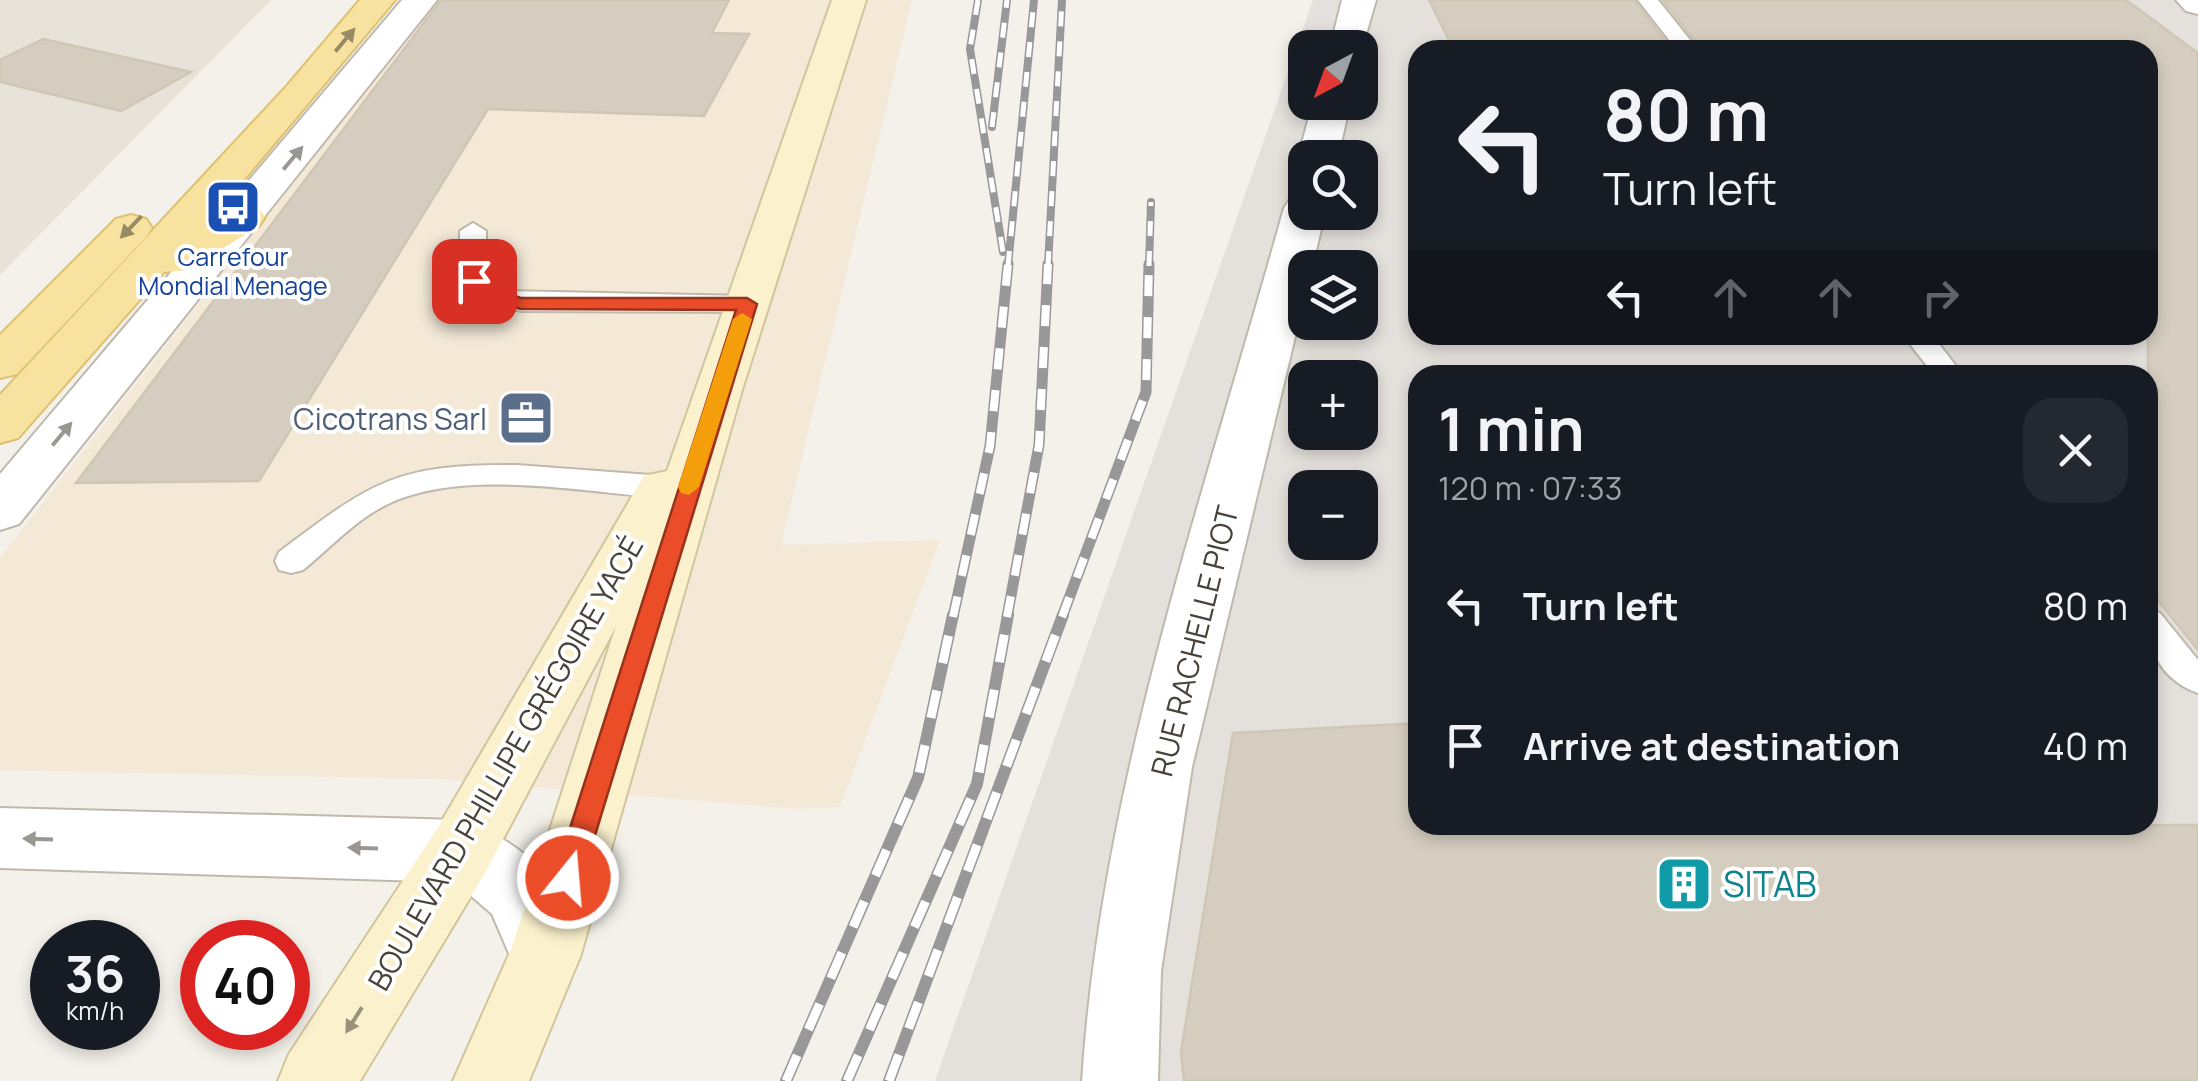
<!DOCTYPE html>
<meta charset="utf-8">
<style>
body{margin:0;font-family:Manrope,sans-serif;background:#242831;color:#f1f3f6;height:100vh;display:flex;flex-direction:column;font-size:38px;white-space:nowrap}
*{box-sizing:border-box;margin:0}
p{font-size:32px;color:#9ea1a6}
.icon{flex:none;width:55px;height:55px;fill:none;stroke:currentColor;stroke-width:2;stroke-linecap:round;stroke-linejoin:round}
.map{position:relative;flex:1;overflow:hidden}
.drawer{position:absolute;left:1408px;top:365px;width:750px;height:470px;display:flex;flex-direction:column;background:#171b24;border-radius:30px;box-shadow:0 5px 15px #0003}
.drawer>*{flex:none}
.top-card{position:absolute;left:1408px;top:40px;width:750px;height:305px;border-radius:30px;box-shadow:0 5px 15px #0003;background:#171b24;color:#f1f3f6;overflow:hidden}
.needle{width:65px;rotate:221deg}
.fabs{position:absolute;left:1288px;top:30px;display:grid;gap:20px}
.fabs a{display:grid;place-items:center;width:90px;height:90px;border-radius:20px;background:#171b24;box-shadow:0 5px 15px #0003;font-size:50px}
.speed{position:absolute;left:30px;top:920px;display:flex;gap:20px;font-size:50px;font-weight:700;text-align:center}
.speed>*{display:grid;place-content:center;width:130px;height:130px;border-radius:50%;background:#171b24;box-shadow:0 5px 15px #0003;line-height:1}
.speed small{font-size:25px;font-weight:400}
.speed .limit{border:15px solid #d22;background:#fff;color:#111}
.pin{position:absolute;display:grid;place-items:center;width:85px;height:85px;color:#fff;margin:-42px;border-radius:20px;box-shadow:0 5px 15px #0006}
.me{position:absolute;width:110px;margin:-55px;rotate:17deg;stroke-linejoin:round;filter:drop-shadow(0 0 8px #0008)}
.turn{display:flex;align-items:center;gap:35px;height:210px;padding:0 30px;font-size:45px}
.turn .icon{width:130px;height:130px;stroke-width:2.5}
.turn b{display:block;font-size:70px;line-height:85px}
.lanes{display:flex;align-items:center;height:95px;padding:0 30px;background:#0003;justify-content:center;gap:50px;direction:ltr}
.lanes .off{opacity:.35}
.round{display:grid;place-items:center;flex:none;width:105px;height:105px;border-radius:30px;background:#242831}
.head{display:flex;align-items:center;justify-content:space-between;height:170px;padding:0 30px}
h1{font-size:60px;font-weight:700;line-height:75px}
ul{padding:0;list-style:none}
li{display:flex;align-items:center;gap:30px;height:140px;padding:0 30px}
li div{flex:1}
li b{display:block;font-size:38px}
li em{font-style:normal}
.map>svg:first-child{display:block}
.residential{fill:#e8e3d9}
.commercial{fill:#f4e9d7}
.industrial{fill:#e4e0db;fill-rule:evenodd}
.building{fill:#d5cec0;stroke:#cfc6b4;stroke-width:2.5}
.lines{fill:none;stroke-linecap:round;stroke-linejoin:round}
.lane-casing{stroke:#bfb9ad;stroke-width:4}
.street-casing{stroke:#bfb9ad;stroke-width:4}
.secondary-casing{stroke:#d1c59d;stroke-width:4}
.primary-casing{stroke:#ddc070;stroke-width:4}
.lane{fill:#fff;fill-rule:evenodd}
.street{fill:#fff;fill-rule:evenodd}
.secondary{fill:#fbf2cd;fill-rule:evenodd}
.primary{fill:#f8e29f;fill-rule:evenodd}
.rail-far2-casing{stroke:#989898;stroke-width:8}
.rail-far1-casing{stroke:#989898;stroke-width:11}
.rail-casing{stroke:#989898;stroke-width:12}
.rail-far2{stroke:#fff;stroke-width:5;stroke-dasharray:15;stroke-linecap:butt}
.rail-far1{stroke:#fff;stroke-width:8;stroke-dasharray:21;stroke-linecap:butt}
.rail{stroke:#fff;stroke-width:9;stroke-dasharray:28;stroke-linecap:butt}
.oneway{fill:#978a67}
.oneway2{fill:#9a9792}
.oneway3{fill:#99917c}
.route{fill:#ec4d29;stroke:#99321b;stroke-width:2.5}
.slow{fill:#f59e0b}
.labels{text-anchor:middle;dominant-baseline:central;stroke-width:8;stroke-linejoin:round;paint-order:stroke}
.far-transit-label{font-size:25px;fill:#164399;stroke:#fff}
.service-label{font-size:30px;fill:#4e5e75;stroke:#fff;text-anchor:end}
.street-label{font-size:30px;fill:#484239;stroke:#fff}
.near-culture-label{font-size:35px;fill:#0d838f;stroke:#fff;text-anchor:start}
</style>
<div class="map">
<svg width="2198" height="1081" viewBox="0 0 2198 1081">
<rect width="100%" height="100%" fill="#f4f1ea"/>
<path class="residential" d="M 0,0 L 271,0 L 0,275 Z"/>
<path class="commercial" d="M 435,0 L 912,0 L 781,545 L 940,540 L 840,807 L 796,809 L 440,779 L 0,770 L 0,558 Z"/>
<path class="industrial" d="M 1313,0 L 2198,0 L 2198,1081 L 935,1081 ZM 1305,48 L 1360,48 L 1360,102 L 1305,102 ZM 1418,50 L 2148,50 L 2148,335 L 1418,335 ZM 1305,158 L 1360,158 L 1360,212 L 1305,212 ZM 1305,268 L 1360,268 L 1360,322 L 1305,322 ZM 1418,375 L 2148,375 L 2148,825 L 1418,825 ZM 1305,378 L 1360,378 L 1360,432 L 1305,432 ZM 1305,488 L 1360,488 L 1360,542 L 1305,542 Z"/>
<g class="building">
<path d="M 441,0 L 729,0 L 712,33 L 749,34 L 704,116 L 488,109 L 259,481 L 76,483 Z"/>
<path d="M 1429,0 L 1634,0 L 1672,50 L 1454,50 Z"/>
<path d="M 1663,0 L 2126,0 L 2198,53 L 2198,650 L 2148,588 L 2148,50 L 1702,50 Z"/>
<path d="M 43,39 L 191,72 L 121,111 L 0,82 L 0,60 Z"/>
<path d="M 1418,723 L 1418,825 L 2198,825 L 2198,1081 L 1184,1081 L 1181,1051 L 1233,733 Z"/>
</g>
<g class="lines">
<g class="lane-casing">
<g id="lane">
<path d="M 1638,0 L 1658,0 L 1698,50 L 1677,50 Z"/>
<path d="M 473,223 L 486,231 L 486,278 L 505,291 L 747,296 L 760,304 L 747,312 L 521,311 L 487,303 L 460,281 L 460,231 Z"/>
<path d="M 1903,335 L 1932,335 L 1963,375 L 1934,375 Z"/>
<path d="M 517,465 L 664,476 L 675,479 L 680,487 L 675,495 L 664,498 C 583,492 463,468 388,504 C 356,519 330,548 303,570 L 291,573 L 279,570 L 275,561 L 279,552 C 373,481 396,464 517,465 Z"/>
<path d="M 2148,609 L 2160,613 L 2198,660 L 2198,693 C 2159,679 2146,647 2148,609 Z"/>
</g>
</g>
<g class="street-casing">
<g id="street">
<path d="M 402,0 L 437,0 L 19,524 L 0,530 L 0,474 Z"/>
<path d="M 1342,0 L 1376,0 L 1360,55 L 1360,48 L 1330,48 Z"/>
<path d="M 2176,0 L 2198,0 L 2198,14 L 2186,11 Z"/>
<path d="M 1313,102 L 1350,102 L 1338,158 L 1305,158 L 1305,167 L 1298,158 Z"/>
<path d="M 1305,196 L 1305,212 L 1325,212 L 1312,268 L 1305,268 L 1305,295 L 1192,767 L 1161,971 L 1158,1081 L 1082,1081 C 1101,785 1205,493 1284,208 L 1290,199 Z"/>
<path d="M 0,808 L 461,820 C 536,848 556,880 581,954 L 570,979 L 545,989 L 520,979 L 492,914 L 455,882 L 0,868 Z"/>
</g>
</g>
<g class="secondary-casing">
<path id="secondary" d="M 832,0 L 866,0 L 742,390 L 581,954 L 529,1081 L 453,1081 L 511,950 L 616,626 L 485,873 L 360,1081 L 278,1081 L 289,1054 L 437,829 L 644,476 L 667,471 Z"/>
</g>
<g class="primary-casing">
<g id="primary">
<path d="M 360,0 L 395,0 L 209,221 L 229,208 L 244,204 L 259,208 L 265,217 L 259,226 L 188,270 L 164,272 L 18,438 L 0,443 L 0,395 L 286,87 Z"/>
<path d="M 131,215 L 146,219 L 152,228 L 146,237 L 17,374 L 0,378 L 0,335 L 116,219 Z"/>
</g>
</g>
<use href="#lane" class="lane"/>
<use href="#street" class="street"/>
<use href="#secondary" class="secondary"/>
<use href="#primary" class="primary"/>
<g class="rail-far2-casing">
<g id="rail-far2">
<path d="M 978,0 L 970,49 L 1003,252"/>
<path d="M 992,127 L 1007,0"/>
<path d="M 1008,266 L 1034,0"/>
<path d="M 1048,266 L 1062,0"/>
<path d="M 1149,266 L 1151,202"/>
</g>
</g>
<g class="rail-far1-casing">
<g id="rail-far1">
<path d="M 953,617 L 990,446 L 1008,264"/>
<path d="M 1007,617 L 1039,445 L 1048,264"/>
<path d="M 1062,617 L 1146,392 L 1149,264"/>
</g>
</g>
<g class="rail-casing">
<g id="rail">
<path d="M 786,1081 L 918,778 L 953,615"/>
<path d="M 847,1081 L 977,784 L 1008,615"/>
<path d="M 889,1081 L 1063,615"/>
</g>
</g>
<use href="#rail-far2" class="rail-far2"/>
<use href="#rail-far1" class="rail-far1"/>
<use href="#rail" class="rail"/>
</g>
<defs><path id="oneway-solid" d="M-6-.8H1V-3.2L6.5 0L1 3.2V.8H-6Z" transform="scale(2.5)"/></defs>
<g class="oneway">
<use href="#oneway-solid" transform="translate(345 40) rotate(-50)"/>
<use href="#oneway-solid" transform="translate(131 227) rotate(134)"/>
</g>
<g class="oneway2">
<use href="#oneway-solid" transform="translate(293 158) rotate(-50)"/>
<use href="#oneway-solid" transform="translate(62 434) rotate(-50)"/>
<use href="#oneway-solid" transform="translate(38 839) rotate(-178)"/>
<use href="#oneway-solid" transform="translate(363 848) rotate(-178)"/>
</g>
<use class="oneway3" href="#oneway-solid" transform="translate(354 1020) rotate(122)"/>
<path class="route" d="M 467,277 C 485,274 503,293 521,298 L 747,298 L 757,304 L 582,878 L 578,888 L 568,892 L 558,888 L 554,878 L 736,310 L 521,309 L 490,301 L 467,285 Z"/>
<path class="slow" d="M 742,313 L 752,319 L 699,487 L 689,495 L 681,493 L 678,487 L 733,319 Z"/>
<defs>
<g id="bus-square" transform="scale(2.875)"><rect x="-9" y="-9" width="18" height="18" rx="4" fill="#1a4fb4" stroke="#fff"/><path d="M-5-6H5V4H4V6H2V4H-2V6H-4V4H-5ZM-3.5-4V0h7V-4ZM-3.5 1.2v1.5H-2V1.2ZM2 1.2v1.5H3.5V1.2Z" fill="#fff"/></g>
<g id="office-square" transform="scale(2.875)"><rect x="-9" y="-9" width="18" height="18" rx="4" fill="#5c6f8a" stroke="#fff"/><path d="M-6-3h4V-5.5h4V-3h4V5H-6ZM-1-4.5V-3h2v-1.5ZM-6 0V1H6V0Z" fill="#fff"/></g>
<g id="building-square" transform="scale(2.875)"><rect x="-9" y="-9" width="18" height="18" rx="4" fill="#0f9aa8" stroke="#fff"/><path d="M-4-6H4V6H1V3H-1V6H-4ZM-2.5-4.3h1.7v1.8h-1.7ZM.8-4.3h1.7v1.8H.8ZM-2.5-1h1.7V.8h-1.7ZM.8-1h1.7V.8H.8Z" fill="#fff"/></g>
</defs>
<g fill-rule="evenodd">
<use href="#bus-square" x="233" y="207"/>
<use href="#office-square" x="526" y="418"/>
<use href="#building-square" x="1684" y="884"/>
</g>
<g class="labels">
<g class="far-transit-label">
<text x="233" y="256">Carrefour<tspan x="233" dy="29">Mondial Menage</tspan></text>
</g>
<g class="service-label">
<text x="487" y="418">Cicotrans Sarl</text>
</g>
<g class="street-label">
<text transform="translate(1194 641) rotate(-76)">RUE RACHELLE PIOT</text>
<text transform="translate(505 763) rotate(-60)">BOULEVARD PHILLIPE GRÉGOIRE YACÉ</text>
</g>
<g class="near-culture-label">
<text x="1723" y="884">SITAB</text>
</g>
</g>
</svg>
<div class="fabs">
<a><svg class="needle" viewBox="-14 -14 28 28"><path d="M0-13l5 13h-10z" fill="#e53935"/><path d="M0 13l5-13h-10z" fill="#9ea1a6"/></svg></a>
<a><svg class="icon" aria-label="search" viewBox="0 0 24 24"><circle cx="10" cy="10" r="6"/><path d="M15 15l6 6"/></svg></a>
<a><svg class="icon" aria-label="layers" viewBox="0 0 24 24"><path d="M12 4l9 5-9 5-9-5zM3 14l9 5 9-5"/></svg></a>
<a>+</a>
<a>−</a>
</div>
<div class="speed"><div>36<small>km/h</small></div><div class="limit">40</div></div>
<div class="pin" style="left:474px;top:281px;background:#d93025"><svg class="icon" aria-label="arrive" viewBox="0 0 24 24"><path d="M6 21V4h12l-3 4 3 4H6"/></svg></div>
<svg class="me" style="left:568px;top:878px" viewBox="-20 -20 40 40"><circle r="17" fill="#ec4d29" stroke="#fff" stroke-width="3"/><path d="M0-11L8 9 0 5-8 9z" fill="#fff"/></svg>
<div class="top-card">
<div class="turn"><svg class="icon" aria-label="left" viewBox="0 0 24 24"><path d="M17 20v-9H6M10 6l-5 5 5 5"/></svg><div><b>80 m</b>Turn left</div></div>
<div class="lanes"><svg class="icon" aria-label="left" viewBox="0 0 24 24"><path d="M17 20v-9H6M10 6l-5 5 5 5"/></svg><svg class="icon off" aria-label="ahead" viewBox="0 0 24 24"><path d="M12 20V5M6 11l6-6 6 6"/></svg><svg class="icon off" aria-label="ahead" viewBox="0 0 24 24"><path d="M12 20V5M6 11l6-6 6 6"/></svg><svg class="icon off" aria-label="right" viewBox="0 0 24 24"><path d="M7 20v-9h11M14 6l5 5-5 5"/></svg></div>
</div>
<section class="drawer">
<div class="head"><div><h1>1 min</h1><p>120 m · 07:33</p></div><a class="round"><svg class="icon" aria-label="close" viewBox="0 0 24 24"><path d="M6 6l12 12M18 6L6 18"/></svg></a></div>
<ul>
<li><svg class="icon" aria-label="left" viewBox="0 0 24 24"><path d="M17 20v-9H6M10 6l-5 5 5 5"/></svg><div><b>Turn left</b></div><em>80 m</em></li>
<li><svg class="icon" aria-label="arrive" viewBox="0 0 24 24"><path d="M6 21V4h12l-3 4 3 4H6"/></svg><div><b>Arrive at destination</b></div><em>40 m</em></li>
</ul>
</section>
</div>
